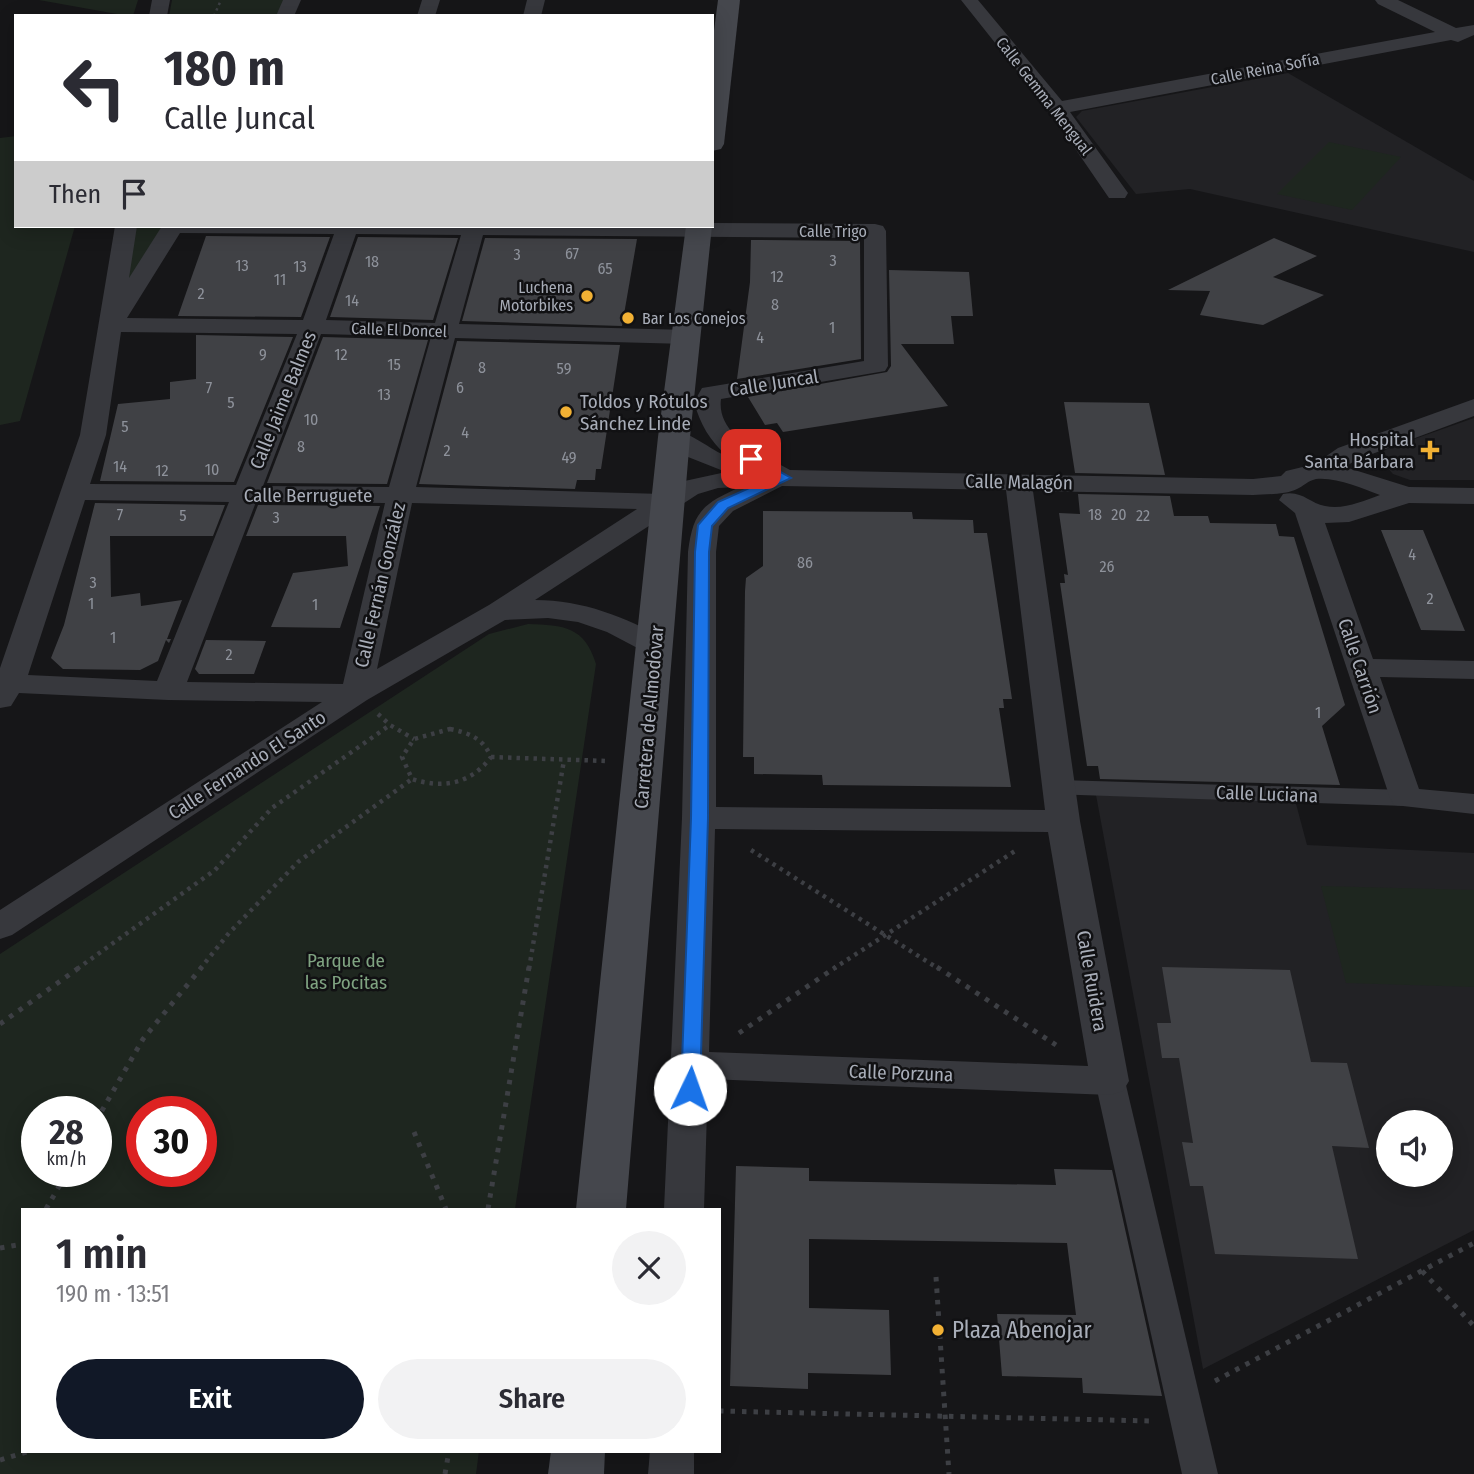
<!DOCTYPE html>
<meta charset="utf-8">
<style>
body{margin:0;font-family:"Fira Sans Condensed",sans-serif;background:#f2f2f3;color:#2b2b33;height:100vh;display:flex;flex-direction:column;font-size:26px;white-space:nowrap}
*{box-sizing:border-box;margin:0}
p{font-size:23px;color:#7c7c81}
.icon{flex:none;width:38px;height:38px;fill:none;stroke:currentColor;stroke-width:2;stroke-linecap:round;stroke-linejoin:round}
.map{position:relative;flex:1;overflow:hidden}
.drawer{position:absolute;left:21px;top:1208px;width:700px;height:245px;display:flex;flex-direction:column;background:#fff;border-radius:0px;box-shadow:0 4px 18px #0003}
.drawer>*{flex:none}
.hud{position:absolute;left:14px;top:14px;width:700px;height:214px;border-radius:0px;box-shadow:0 4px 18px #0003;background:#fff;color:#2b2b33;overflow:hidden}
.fabs{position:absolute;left:1376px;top:1110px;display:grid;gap:14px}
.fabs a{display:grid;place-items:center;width:77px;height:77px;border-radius:50%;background:#fff;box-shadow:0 4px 18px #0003;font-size:35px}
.speed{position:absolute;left:21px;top:1096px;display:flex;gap:14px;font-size:35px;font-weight:700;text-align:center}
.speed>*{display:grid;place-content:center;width:91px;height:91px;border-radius:50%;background:#fff;box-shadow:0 4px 18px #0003;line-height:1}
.speed small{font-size:18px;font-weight:400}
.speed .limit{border:10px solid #d22;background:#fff;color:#111}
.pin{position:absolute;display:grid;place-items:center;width:60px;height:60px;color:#fff;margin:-30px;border-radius:14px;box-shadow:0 4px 10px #0006}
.me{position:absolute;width:77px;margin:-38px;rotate:3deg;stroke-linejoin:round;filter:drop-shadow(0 0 5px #0008)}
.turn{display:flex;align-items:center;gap:24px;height:147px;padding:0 35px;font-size:32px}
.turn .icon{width:91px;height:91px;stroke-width:2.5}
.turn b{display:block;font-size:49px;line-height:60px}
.then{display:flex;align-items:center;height:66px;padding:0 35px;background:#0003;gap:14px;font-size:26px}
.round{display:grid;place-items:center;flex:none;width:74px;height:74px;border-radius:37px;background:#f2f2f3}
.head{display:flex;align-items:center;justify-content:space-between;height:119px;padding:0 35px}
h1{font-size:42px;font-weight:600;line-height:52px}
.button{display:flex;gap:14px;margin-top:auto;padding:14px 35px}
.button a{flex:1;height:80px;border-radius:42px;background:#111827;color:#fff;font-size:28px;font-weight:600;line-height:80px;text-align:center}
.button a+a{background:#f2f2f3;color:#2b2b33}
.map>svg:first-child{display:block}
.built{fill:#222225;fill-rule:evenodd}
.green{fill:#1e261f;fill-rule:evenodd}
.building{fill:#404145}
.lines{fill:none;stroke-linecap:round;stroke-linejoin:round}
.path-far2{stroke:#3d3f44;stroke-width:2.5;stroke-dasharray:2.5 3.5;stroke-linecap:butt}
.path-far1{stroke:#3d3f44;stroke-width:4.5;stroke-dasharray:3.5 5;stroke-linecap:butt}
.path{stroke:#3d3f44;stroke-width:5;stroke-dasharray:4.5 7;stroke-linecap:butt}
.pedestrian{fill:#37383d;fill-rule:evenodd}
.minor{fill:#37383d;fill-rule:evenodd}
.secondary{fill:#45474d;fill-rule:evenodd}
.route{fill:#1a73e8;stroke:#114b97;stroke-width:2}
.poi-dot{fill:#f2b134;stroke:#111113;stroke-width:2.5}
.labels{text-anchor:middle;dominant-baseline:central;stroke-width:5;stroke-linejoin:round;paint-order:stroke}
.far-street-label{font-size:16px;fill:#a8adb8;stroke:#111113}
.number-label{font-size:16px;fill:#8e929b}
.far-poi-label{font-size:16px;fill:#a8adb8;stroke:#111113;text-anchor:end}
.street-label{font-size:19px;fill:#a8adb8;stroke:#111113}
.poi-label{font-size:19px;fill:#a8adb8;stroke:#111113;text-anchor:start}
.park-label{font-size:19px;fill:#7fa381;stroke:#111113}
.near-poi-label{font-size:23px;fill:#a8adb8;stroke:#111113;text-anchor:start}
</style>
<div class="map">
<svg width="1474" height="1474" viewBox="0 0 1474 1474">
<rect width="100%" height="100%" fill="#161618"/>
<g class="built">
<path d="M 1288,73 L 1474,181 L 1474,252 L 1190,189 L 1136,194 L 1076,117 L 1082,111 Z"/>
<path d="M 1474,418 L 1474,480 L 1410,480 L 1393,474 L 1382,461 L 1382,452 L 1389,448 Z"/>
<path d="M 1096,795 L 1295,800 L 1307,845 L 1474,853 L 1474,1230 L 1203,1369 ZM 1388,1122 L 1440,1122 L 1440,1174 L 1388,1174 Z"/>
</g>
<g class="green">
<path d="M 39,0 L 138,0 L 133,16 L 128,16 Z"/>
<path d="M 172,0 L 292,0 L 285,16 L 169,16 Z"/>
<path d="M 16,136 L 16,226 L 75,226 L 20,421 L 0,425 L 0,138 Z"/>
<path d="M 1329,142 L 1401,157 L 1352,210 L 1277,194 Z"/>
<path d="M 129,226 L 173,226 L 111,325 Z"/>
<path d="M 528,624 C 564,625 585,627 596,664 L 515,1209 L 23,1209 L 23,1451 L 479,1451 L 476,1474 L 0,1474 L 0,954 L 489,634 ZM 37,1111 L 96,1111 L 96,1171 L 37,1171 ZM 142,1111 L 201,1111 L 201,1171 L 142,1171 Z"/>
<path d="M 1321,886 L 1474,890 L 1474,987 L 1346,983 Z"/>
</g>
<g class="building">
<path d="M 206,236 L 330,237 L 301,317 L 178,316 Z"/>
<path d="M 358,237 L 458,238 L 433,320 L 330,317 Z"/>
<path d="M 485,238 L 637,239 L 622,326 L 462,321 Z"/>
<path d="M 1274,238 L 1317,256 L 1273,277 L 1324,295 L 1263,325 L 1200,315 L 1210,291 L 1168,290 Z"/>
<path d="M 751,240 L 860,241 L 861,359 L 737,379 L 750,282 Z"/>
<path d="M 889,270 L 969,272 L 973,316 L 951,316 L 954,344 L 901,344 L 948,406 L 783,432 L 777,423 L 765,425 L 748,397 L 887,372 L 891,366 Z"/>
<path d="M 196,335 L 293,337 L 234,482 L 100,481 L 118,404 L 170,399 L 170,382 L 196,379 Z"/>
<path d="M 323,337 L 428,340 L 387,484 L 267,483 Z"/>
<path d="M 457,341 L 620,345 L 601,469 L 596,469 L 595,480 L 577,480 L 575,489 L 419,484 Z"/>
<path d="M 1064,402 L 1149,403 L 1165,475 L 1075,473 Z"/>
<path d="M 1078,494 L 1170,496 L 1174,516 L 1208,516 L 1210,523 L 1276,524 L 1279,536 L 1294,537 L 1345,705 L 1322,726 L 1340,785 L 1100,779 L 1098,766 L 1087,766 L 1060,583 L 1065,583 L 1064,574 L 1068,575 L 1059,513 L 1080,514 Z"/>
<path d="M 95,503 L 225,505 L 213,536 L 110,536 L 111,597 L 140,593 L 141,606 L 182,600 L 167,639 L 171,639 L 169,643 L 166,640 L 158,661 L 140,670 L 63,669 L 51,658 L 64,625 Z"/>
<path d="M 258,505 L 380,506 L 340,628 L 271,627 L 293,573 L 348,566 L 346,536 L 246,536 Z"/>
<path d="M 763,511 L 912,512 L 913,519 L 973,520 L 974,533 L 987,533 L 1012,699 L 1003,699 L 1004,708 L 999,708 L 1011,787 L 823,785 L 822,775 L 754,774 L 754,757 L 743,757 L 745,591 L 746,578 L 763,566 Z"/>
<path d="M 1381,530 L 1423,530 L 1465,631 L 1421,630 Z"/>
<path d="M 206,640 L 266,641 L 254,674 L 199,674 L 195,669 Z"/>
<path d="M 1162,967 L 1290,970 L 1311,1062 L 1347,1063 L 1369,1148 L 1332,1146 L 1358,1259 L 1215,1254 L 1203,1186 L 1190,1186 L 1182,1142 L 1193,1143 L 1179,1058 L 1162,1058 L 1157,1023 L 1171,1023 Z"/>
<path d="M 736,1166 L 809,1168 L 809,1181 L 1056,1185 L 1054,1169 L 1112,1170 L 1162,1396 L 1083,1393 L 1082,1378 L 1002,1376 L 997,1314 L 1076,1315 L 1067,1243 L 809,1239 L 809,1308 L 889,1310 L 891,1375 L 808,1373 L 808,1389 L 730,1386 Z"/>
</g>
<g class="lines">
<path class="path-far2" d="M 214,16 L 221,0"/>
<g class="path-far1">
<path d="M 378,714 L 390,725 L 414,739"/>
<path d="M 450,729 C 469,733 483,738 491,757 C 471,784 443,789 412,779 L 402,757 L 414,739 Z"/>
<path d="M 491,757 L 606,761"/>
<path d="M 751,850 L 939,969"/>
<path d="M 77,969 L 215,870 L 272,808 L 390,725"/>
<path d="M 200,969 L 229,933 L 298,862 L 412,779"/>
<path d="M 529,969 L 564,760"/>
<path d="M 833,969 L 1015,851"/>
</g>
<g class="path">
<path d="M 937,967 L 1056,1045"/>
<path d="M 0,1024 L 80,967"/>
<path d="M 739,1033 L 836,967"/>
<path d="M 96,1121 L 143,1039 L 202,967"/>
<path d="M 414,1132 L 446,1209"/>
<path d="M 46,1209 L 68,1171"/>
<path d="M 488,1209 L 529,967"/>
<path d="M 0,1248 L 23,1244"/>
<path d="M 1422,1271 L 1474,1326"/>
<path d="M 936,1277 L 949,1474"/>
<path d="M 1215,1381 L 1474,1243"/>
<path d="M 719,1411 L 1152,1421"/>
<path d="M 0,1460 L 30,1451"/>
<path d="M 445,1474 L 449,1451"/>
</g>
<g class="pedestrian">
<path d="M 1059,780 L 1406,790 L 1415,792 L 1419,798 L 1415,804 L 1406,806 L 1050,794 L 1046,788 L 1050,782 Z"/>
<path d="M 1110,1070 L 1120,1073 L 1125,1081 L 1218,1474 L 1182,1474 L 1095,1081 L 1100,1073 Z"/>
</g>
<g class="minor">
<path d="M 152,0 L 170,0 L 167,16 L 149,16 Z"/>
<path d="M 283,0 L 301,0 L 294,16 L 276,16 Z"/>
<path d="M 422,0 L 440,0 L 435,16 L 417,16 Z"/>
<path d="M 527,0 L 545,0 L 541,16 L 523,16 Z"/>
<path d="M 961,0 L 978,0 L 1062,101 L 1435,32 L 1378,4 L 1375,0 L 1398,0 L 1456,28 L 1474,25 L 1474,35 L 1458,42 L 1451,40 L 1070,112 L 1128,193 L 1125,198 L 1109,198 L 1050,112 Z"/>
<path d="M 712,223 L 875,224 L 883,226 L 886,231 L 888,366 L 885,371 L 721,399 C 716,436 764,456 790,470 L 1253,479 L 1281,476 L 1286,471 L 1315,464 L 1338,448 L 1474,399 L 1474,416 L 1356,460 L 1345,467 L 1409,487 L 1474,488 L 1474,504 L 1409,503 L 1349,522 L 1325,523 L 1373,659 L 1474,661 L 1474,679 L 1380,677 L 1419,789 L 1474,794 L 1474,814 L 1394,805 L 1390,798 L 1295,513 L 1279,500 L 1283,494 C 1302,490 1309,503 1325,506 C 1344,510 1363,501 1380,495 C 1361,488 1337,477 1316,479 C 1307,481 1304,486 1297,489 C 1285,495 1266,494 1253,495 L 1033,491 L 1080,821 L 1129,1081 L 1123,1091 L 1110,1095 L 708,1079 L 704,1209 L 664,1209 L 682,818 L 688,552 C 693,511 703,504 740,487 L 718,488 L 698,494 L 535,600 C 583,600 625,617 667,640 L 671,646 L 667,652 L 656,655 L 645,652 L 607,632 L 578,622 L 548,618 L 505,620 L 367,700 L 12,935 L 0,939 L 0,910 L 322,702 L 168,700 L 19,693 L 11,706 L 0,708 L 0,668 L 80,435 L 115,226 L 137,226 L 129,278 L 162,226 L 712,226 ZM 180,233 L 334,234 L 303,320 L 127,318 ZM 356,234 L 461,235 L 435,323 L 326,320 ZM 483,235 L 864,238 L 864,361 L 702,388 L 694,402 C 700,424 710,441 727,456 C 707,449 686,426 665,432 L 661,437 L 683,455 L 726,472 L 680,482 L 662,494 L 416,487 L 455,338 L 687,344 L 695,342 L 699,337 L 695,332 L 687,330 L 459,324 ZM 121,332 L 297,334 L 236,485 L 90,484 L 106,435 ZM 321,334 L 431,337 L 389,487 L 263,486 ZM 782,486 L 1006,490 L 1045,810 L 716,807 L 716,552 L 719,526 L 733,511 ZM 85,500 L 229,502 L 157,681 L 28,675 ZM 256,502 L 385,503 L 343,684 L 187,682 ZM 412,503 L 637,509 L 489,605 L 377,669 ZM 715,829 L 1048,832 L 1088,1066 L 709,1052 Z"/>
<path d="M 650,1451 L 694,1451 L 694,1474 L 648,1474 Z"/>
</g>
<g class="secondary">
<path d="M 718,0 L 740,0 L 724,144 L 721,149 L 712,151 L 712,46 Z"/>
<path d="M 686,226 L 712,226 L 690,437 L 626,1209 L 576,1209 L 658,437 Z"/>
<path d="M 551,1451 L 605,1451 L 604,1474 L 548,1474 Z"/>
</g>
</g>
<path class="route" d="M 751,455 L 791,478 L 728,508 L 712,526 L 709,552 L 708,818 L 700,1089 L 697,1094 L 684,1094 L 681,1089 L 691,818 L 695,552 L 698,525 L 718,502 L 774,477 L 746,462 L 744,459 Z"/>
<g class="poi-dot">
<circle cx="587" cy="296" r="7"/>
<circle cx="628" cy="318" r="7"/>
<circle cx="566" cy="412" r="7"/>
<path d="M1426.5 439.5h7v7h7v7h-7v7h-7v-7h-7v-7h7z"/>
<circle cx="938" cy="1330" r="7"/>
</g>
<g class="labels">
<g class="far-street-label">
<text transform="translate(1265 69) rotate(-11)">Calle Reina Sofía</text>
<text transform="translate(1044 96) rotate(52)">Calle Gemma Mengual</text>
<text x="833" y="231">Calle Trigo</text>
<text transform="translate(399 330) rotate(2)">Calle El Doncel</text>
</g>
<g class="number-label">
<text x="572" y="253">67</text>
<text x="517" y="254">3</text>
<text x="833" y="260">3</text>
<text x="372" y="261">18</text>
<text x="242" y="265">13</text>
<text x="300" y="266">13</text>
<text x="605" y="268">65</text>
<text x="777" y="276">12</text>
<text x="280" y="279">11</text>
<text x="201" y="293">2</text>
<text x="352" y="300">14</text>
<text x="775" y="304">8</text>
<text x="832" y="327">1</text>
<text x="760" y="337">4</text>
<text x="263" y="354">9</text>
<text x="341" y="354">12</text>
<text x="394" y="364">15</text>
<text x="482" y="367">8</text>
<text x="564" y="368">59</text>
<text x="209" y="387">7</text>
<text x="460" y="387">6</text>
<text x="384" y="394">13</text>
<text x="231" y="402">5</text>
<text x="311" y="419">10</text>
<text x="125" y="426">5</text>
<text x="465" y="432">4</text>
<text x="301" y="446">8</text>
<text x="447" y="450">2</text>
<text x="569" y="457">49</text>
<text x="120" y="466">14</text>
<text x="212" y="469">10</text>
<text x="162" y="470">12</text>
<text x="120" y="514">7</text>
<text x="1095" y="514">18</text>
<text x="1119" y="514">20</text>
<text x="183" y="515">5</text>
<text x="1143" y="515">22</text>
<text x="276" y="517">3</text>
<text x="1412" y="554">4</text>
<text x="805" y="562">86</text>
<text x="1107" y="566">26</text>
<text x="93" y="582">3</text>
<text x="1430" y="598">2</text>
<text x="91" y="603">1</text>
<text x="315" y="604">1</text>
<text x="113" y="637">1</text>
<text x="229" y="654">2</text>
<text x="1318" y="712">1</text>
</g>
<g class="far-poi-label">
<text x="573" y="287">Luchena<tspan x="573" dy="18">Motorbikes</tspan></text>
<text x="642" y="318" text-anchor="start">Bar Los Conejos</text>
</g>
<g class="street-label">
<text transform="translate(774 383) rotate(-9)">Calle Juncal</text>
<text transform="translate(283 400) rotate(-68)">Calle Jaime Balmes</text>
<text transform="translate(1019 482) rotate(1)">Calle Malagón</text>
<text x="308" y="495">Calle Berruguete</text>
<text transform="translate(380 585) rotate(-77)">Calle Fernán González</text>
<text transform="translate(1360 666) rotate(71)">Calle Carrión</text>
<text transform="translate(649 717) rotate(-85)">Carretera de Almodóvar</text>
<text transform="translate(247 765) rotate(-33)">Calle Fernando El Santo</text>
<text transform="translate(1267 794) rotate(2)">Calle Luciana</text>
<text transform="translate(1092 981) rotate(80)">Calle Ruidera</text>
<text transform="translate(901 1073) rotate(2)">Calle Porzuna</text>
</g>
<g class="poi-label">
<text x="580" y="401">Toldos y Rótulos<tspan x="580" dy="22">Sánchez Linde</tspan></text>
<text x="1414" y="439" text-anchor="end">Hospital<tspan x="1414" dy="22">Santa Bárbara</tspan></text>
</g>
<g class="park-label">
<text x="346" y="960">Parque de<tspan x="346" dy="22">las Pocitas</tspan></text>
</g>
<g class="near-poi-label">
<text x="952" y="1330">Plaza Abenojar</text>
</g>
</g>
</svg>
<div class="fabs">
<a><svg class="icon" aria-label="sound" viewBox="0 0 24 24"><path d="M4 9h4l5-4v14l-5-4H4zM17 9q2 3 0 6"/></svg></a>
</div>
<div class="speed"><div>28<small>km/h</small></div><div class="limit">30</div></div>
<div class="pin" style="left:751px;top:459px;background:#d93025"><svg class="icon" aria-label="arrive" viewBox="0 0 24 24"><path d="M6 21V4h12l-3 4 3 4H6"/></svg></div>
<svg class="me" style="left:690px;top:1089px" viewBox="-20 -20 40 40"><circle r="19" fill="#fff"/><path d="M0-13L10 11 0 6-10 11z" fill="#1a73e8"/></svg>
<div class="hud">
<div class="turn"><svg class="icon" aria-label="left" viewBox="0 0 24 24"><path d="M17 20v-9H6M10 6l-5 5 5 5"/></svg><div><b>180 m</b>Calle Juncal</div></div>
<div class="then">Then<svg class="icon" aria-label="arrive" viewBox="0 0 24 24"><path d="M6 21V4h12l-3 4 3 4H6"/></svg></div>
</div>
<section class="drawer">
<div class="head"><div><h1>1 min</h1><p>190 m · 13:51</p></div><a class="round"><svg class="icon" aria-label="close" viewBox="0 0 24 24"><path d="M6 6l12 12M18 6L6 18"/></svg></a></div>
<div class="button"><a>Exit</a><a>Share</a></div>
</section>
</div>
